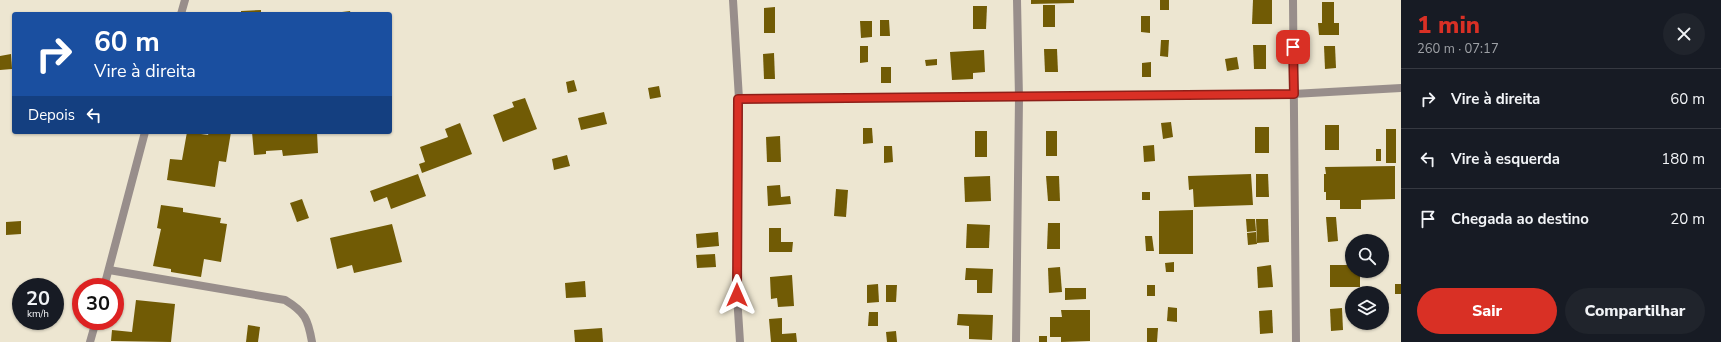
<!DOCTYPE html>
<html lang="pt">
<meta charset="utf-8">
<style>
body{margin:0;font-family:"Nunito Sans",sans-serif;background:#20242c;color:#f1f3f6;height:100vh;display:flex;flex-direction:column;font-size:15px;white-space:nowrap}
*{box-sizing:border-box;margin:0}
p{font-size:13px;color:#9ea1a6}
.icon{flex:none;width:22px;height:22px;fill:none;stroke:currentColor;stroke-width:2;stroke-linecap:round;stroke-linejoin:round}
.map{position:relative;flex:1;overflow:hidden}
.drawer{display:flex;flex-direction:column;background:#171b24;width:320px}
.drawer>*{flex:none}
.top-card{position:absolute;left:12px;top:12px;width:380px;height:122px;border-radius:4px;box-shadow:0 1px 3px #0004;background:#1a4fa0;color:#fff;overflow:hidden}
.controls{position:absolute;left:1345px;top:234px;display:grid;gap:8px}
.controls a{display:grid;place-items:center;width:44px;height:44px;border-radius:50%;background:#171b24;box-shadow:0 1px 3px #0004;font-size:20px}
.speed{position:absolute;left:12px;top:278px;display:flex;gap:8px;font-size:20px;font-weight:700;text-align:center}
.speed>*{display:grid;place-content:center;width:52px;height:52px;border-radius:50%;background:#171b24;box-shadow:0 1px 3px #0004;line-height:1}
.speed small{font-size:10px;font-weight:400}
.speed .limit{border:6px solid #d22;background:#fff;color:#111}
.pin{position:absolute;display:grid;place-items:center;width:34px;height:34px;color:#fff;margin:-17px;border-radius:8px;box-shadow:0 2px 6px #0006}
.me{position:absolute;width:44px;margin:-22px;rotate:0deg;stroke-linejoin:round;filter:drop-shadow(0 0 3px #0008)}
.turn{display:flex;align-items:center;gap:14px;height:84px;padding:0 16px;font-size:18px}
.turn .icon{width:52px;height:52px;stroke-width:2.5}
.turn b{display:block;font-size:28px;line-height:34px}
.then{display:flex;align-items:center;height:38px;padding:0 16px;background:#0003;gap:8px;font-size:15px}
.round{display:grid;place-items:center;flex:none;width:42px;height:42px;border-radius:21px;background:#20242c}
.headline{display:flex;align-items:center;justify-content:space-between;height:68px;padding:0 16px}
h1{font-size:24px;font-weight:800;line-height:30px;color:#d93025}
.action{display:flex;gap:8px;margin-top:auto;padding:8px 16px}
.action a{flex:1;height:46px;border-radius:24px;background:#d93025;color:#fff;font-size:16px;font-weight:800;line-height:46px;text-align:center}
.action a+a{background:#20242c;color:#f1f3f6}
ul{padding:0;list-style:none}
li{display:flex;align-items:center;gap:12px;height:60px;padding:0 16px;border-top:1px solid #363941}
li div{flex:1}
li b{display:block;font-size:15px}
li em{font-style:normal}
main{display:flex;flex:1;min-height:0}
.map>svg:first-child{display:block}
.building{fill:#715b05}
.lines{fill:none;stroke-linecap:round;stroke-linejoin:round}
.street{stroke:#988e8b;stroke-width:8}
.route-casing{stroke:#8d1f18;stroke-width:10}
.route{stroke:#d93025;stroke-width:7}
</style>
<main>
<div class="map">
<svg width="1401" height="342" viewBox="0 0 1401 342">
<rect width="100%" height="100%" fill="#ede6d1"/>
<g class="building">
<path d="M 1031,0 L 1074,0 L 1074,3 L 1031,4 Z"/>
<rect x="1160" y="0" width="9" height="10"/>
<path d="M 1253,0 L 1272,0 L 1272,24 L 1252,24 Z"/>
<path d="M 1322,2 L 1334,2 L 1334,23 L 1339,23 L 1339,35 L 1319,35 L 1318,23 L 1322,23 Z"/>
<rect x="1043" y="5" width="12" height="22"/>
<path d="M 973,6 L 987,6 L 986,29 L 973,29 Z"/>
<path d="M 775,7 L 775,33 L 764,33 L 764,8 Z"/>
<path d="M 261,10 L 261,14 L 241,14 L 241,11 Z"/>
<path d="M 350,11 L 351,14 L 334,14 L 334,13 Z"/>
<path d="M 1141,16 L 1150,16 L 1150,33 L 1141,32 Z"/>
<path d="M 880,20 L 889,20 L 890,36 L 880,36 Z"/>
<path d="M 860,21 L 872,21 L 872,37 L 861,38 Z"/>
<path d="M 1161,40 L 1169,40 L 1168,57 L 1160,56 Z"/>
<path d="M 1253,45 L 1266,45 L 1266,69 L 1254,69 Z"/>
<path d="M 860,46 L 868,46 L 868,62 L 860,63 Z"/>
<path d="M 1324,46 L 1335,46 L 1336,68 L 1325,69 Z"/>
<path d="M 1044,49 L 1057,49 L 1058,72 L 1045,72 Z"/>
<path d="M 984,50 L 985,72 L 973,73 L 973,79 L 952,80 L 950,52 Z"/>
<path d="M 774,53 L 775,79 L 764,79 L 763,54 Z"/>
<path d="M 11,54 L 12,69 L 0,70 L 0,56 Z"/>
<path d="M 1237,57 L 1239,69 L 1227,71 L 1225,59 Z"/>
<path d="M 937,59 L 937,65 L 926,66 L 925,60 Z"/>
<path d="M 1151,62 L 1151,77 L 1142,77 L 1142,63 Z"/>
<rect x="881" y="67" width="10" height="16"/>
<path d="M 574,80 L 577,91 L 568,93 L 566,82 Z"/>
<path d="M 659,86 L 661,97 L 650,99 L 648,88 Z"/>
<path d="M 525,98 L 537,129 L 503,142 L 493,115 L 514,107 L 512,102 Z"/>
<path d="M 604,112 L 607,124 L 581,130 L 578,118 Z"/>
<path d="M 1171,122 L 1173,137 L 1163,139 L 1161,123 Z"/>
<path d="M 460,123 L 472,154 L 422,173 L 419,164 L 425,162 L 420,147 L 448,137 L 445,129 Z"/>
<rect x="1325" y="125" width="14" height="25"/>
<rect x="1255" y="127" width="14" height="26"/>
<path d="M 863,128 L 872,128 L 873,143 L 863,144 Z"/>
<rect x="1386" y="129" width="10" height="34"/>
<rect x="975" y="131" width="12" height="26"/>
<rect x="1046" y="131" width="11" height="25"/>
<path d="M 187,132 L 208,135 L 209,132 L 231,132 L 226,162 L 219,161 L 215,187 L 167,180 L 170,159 L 182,160 Z"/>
<path d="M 252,132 L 317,132 L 318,153 L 283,156 L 282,150 L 266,151 L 266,154 L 254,155 Z"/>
<path d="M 780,136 L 781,162 L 767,162 L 766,137 Z"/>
<path d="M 1154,145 L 1155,161 L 1144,162 L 1143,146 Z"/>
<path d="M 884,146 L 892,146 L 893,162 L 884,163 Z"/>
<rect x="1376" y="149" width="5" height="12"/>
<path d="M 567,155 L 570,166 L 554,170 L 552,159 Z"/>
<path d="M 1395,166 L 1395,199 L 1361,200 L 1361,209 L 1340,209 L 1340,200 L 1326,200 L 1326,192 L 1324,192 L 1324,174 L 1326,174 L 1325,167 Z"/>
<path d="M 418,174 L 426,196 L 391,209 L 387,197 L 374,202 L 370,191 Z"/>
<path d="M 1251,174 L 1253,205 L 1194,207 L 1193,189 L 1189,190 L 1188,176 Z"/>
<path d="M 1256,174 L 1268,174 L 1269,197 L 1256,197 Z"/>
<path d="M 990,176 L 991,201 L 965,202 L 964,177 Z"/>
<path d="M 1046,176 L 1059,176 L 1060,201 L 1048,201 Z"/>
<path d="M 780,185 L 781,197 L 790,196 L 791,204 L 768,206 L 767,186 Z"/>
<path d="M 836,189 L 848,190 L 846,217 L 834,216 Z"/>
<rect x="1142" y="192" width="8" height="8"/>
<path d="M 302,199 L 309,218 L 297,222 L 290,203 Z"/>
<path d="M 161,205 L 183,208 L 183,212 L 221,218 L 220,223 L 227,224 L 221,262 L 204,259 L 201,277 L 171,272 L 171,269 L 153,266 L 161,229 L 157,228 Z"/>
<path d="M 1193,210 L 1193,254 L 1159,254 L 1159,211 Z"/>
<path d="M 1326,217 L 1336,217 L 1338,241 L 1328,242 Z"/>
<path d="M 1246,219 L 1255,219 L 1256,231 L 1247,232 Z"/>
<path d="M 1256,219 L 1268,219 L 1269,242 L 1257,243 Z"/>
<path d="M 21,221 L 21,234 L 6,235 L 6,222 Z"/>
<path d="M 1048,223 L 1060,223 L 1060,249 L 1047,249 Z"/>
<path d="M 392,224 L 402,262 L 354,273 L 352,265 L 337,269 L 330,238 Z"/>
<path d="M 967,224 L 990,225 L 989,248 L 966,248 Z"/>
<path d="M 769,228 L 781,228 L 781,242 L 793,242 L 792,252 L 769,252 Z"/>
<path d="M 718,232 L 719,246 L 697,248 L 696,234 Z"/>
<path d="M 1256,232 L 1257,244 L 1248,245 L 1247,233 Z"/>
<path d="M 1145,236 L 1152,236 L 1154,251 L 1146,251 Z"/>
<path d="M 715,254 L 716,267 L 697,268 L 696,255 Z"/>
<path d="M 1174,262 L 1174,272 L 1166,272 L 1165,263 Z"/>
<path d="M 1271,265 L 1273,287 L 1258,288 L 1257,267 Z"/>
<path d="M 1330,265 L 1352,265 L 1352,271 L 1360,271 L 1360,287 L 1330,287 Z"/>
<path d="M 1060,267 L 1062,292 L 1049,293 L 1048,268 Z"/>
<path d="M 966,268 L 993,269 L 992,293 L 977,293 L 977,280 L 965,280 Z"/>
<path d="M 792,275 L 794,306 L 778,307 L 777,298 L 771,299 L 770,277 Z"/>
<path d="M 585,281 L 586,297 L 566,298 L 565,283 Z"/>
<path d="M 878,284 L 879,302 L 867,303 L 867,285 Z"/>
<rect x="1395" y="284" width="6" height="10"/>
<path d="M 886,285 L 897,285 L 896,302 L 886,302 Z"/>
<rect x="1147" y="285" width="8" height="11"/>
<path d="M 1065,288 L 1086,288 L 1086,299 L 1065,300 Z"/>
<path d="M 136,300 L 175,304 L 171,342 L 111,341 L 112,330 L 132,332 Z"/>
<path d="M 1168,307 L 1177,308 L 1177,322 L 1167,321 Z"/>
<path d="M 1342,308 L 1343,330 L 1331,331 L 1330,309 Z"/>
<path d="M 1061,310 L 1090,310 L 1090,341 L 1061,342 L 1061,337 L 1050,337 L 1050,317 L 1062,317 Z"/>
<path d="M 1272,310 L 1273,333 L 1260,334 L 1259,311 Z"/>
<path d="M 869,312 L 878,312 L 878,326 L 868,326 Z"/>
<path d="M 958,314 L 993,315 L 992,340 L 969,339 L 969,326 L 957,325 Z"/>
<path d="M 782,318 L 782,334 L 796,333 L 797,342 L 771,342 L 769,319 Z"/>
<path d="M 248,325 L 260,327 L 258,342 L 246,342 Z"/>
<path d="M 602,328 L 603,342 L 575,342 L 574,330 Z"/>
<path d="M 1147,328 L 1158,328 L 1157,342 L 1147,342 Z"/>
<path d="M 896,331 L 897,342 L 887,342 L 886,332 Z"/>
<rect x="1039" y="336" width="8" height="6"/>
</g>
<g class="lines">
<g class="street">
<path d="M 733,0 L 739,99 L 737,295 L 740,342"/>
<path d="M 1293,0 L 1296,342"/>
<path d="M 181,14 L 185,0"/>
<path d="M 739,99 L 1293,94 L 1401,88"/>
<path d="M 109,270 L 285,300 C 305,312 308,319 312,342"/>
<path d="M 104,287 L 145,132"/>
<path d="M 90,342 L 96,321"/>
<path d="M 1016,342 L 1019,98 L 1017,0"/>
</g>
</g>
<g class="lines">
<g class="route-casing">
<path id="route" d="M 737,295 L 738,99 L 1294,94 L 1293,47"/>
</g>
<use href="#route" class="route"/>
</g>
</svg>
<div class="controls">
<a><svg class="icon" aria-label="search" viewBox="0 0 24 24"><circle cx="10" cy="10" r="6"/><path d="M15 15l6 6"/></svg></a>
<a><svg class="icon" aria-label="layers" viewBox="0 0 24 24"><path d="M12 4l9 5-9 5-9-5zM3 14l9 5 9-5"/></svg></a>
</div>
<div class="speed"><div>20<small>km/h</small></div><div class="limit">30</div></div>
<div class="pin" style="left:1293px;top:47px;background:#d93025"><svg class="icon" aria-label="arrive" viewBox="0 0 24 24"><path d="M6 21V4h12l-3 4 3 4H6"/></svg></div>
<svg class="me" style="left:737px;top:295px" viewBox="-20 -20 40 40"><path d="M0-17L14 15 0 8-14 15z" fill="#d93025" stroke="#fff" stroke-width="4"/></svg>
<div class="top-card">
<div class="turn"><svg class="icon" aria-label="right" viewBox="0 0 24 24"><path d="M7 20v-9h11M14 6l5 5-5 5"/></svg><div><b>60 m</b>Vire à direita</div></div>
<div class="then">Depois<svg class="icon" aria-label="left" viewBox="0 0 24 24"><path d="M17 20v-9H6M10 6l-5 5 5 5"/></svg></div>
</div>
</div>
<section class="drawer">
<div class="headline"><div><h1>1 min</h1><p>260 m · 07:17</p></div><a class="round"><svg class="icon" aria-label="close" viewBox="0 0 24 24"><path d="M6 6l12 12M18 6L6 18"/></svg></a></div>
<ul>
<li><svg class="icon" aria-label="right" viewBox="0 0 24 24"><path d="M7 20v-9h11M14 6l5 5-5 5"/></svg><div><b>Vire à direita</b></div><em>60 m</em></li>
<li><svg class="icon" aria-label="left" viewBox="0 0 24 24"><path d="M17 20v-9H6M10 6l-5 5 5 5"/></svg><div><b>Vire à esquerda</b></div><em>180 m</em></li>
<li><svg class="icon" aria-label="arrive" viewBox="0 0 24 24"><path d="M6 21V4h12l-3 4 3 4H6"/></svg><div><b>Chegada ao destino</b></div><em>20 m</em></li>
</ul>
<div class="action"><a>Sair</a><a>Compartilhar</a></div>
</section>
</main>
